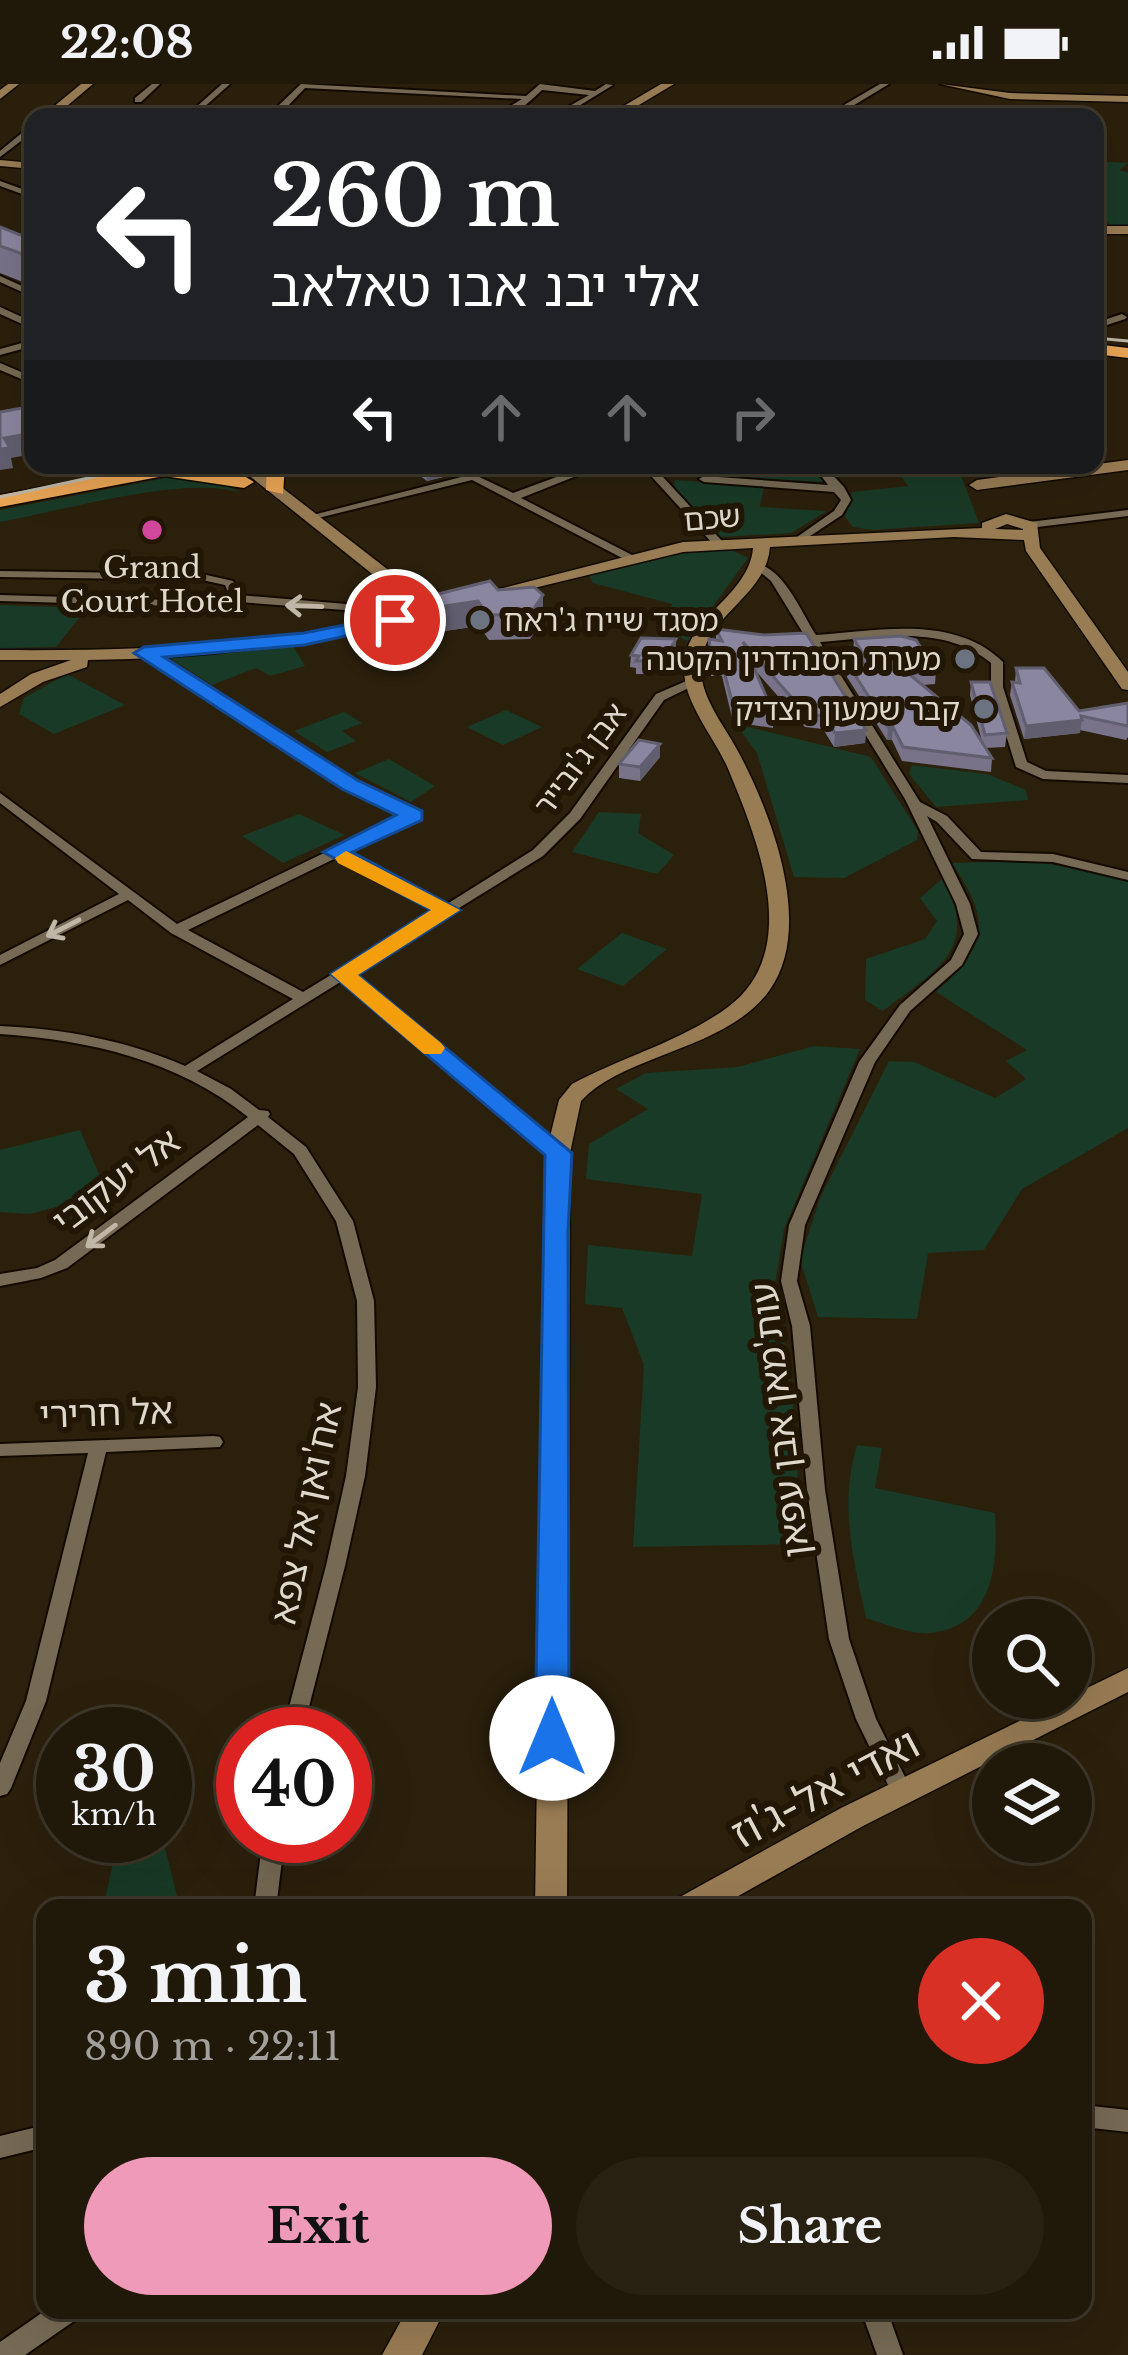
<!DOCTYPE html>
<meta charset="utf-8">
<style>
body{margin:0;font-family:"Libre Baskerville","Noto Sans Hebrew",serif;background:#282112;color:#f1f3f6;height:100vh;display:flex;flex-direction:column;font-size:45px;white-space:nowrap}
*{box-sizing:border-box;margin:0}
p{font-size:39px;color:#a2a09c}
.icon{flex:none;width:66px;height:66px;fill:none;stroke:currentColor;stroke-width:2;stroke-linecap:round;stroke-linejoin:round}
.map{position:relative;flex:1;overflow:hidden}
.drawer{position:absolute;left:36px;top:1815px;width:1056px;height:420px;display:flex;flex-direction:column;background:#201809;border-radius:24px;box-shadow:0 12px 48px #0002,0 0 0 3px #3d372a}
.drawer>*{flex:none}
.top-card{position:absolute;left:24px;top:24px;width:1080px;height:366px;border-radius:24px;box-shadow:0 12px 48px #0002,0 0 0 3px #3d372a;background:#202124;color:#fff;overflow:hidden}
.fabs{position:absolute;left:972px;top:1515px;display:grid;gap:24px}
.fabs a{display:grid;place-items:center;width:120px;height:120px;border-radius:50%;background:#201809;box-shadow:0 12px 48px #0002,0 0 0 3px #3d372a;font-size:60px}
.speed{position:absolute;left:36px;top:1623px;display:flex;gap:24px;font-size:60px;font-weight:700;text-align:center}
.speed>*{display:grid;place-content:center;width:156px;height:156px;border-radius:50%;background:#201809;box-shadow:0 12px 48px #0002,0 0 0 3px #3d372a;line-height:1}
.speed small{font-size:30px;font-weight:400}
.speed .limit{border:18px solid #d22;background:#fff;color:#111}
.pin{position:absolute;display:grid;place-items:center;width:102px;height:102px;color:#fff;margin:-51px;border:6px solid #fff;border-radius:50%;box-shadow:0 3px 12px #0007}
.me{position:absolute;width:132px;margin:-66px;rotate:0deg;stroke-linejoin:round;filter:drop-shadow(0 0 9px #0008)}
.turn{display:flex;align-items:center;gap:42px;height:252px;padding:0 48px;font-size:54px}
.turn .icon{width:156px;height:156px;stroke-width:2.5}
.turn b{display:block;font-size:84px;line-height:102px}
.lanes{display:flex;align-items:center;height:114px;padding:0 48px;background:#0003;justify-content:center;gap:60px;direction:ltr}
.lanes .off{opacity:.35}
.round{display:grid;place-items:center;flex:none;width:126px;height:126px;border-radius:63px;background:#282112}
.head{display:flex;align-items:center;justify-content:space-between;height:204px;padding:0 48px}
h1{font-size:72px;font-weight:700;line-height:90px}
.primary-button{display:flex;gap:24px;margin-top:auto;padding:24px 48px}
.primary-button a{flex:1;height:138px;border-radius:72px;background:#ef9ab8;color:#111;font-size:48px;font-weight:700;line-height:138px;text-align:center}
.primary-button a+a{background:#282112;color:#f1f3f6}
.status{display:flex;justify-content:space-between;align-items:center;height:84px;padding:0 60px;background:#201809;direction:ltr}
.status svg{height:33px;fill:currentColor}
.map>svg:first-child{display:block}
.green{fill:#193a26}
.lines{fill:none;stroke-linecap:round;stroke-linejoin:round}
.street-casing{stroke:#130a00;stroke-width:4}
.secondary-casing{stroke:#130a00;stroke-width:3}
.highway-casing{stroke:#130a00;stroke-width:3}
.street{fill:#766a54;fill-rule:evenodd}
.secondary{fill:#987c54;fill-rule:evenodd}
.highway{fill:#e9a555;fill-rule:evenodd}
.tram{stroke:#bdb6a8;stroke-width:3}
.wall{fill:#787389}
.shaded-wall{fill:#615e6f}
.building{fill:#8b869f;stroke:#615e6f;stroke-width:3}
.oneway{stroke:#c0b7a8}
.route{fill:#1a73e8;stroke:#114b97;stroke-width:3}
.slow{fill:#f59e0b}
.hotel-dot{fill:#d1479c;stroke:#211704;stroke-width:4.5}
.worship-dot{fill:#6b7280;stroke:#211704;stroke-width:4.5}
.labels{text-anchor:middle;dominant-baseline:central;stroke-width:12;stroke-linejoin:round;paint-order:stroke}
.far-street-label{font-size:30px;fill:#dfd8cc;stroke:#211704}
.far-poi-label{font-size:30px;fill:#dfd8cc;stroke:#211704;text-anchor:end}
.street-label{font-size:36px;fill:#dfd8cc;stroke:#211704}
.near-street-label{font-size:42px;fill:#dfd8cc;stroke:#211704}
</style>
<div class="status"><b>22:08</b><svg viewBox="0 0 49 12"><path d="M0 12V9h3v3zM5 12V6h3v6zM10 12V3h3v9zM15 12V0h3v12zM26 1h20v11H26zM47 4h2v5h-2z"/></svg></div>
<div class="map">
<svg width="1128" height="2271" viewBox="0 0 1128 2271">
<rect width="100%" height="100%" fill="#2b200c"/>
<g class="green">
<path d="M 1108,78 L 1128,79 L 1119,86 L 1128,89 L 1128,145 L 1114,146 L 1095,121 L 1095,85 Z"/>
<path d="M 708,381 L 807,381 L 824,398 L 721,392 Z"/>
<path d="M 893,381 L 957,381 L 979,439 L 872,446 L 853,443 L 845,433 L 852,408 L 908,402 Z"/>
<path d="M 176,392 L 215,396 L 241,409 C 187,390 61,427 0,438 L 0,426 Z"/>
<path d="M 675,396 L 764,402 L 760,423 L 827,427 L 791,449 L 720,453 L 674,404 Z"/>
<path d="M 727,464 L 748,474 L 688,557 L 674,551 L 667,542 L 672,520 L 593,499 L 588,489 L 668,468 Z"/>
<path d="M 0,521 L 87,524 L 56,563 L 0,564 Z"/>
<path d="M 292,560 L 305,582 L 270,592 L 256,584 L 212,601 L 167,572 Z"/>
<path d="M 67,590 L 125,621 L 54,650 L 19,630 L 24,614 Z"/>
<path d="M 506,626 L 542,643 L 503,661 L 467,643 Z"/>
<path d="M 344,628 L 362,639 L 342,647 L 356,657 L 327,668 L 294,647 Z"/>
<path d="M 736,640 L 871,673 L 918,747 L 917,756 L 844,794 L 794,793 L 757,669 Z"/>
<path d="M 389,675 L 435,702 L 411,718 L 355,689 Z"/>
<path d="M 912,681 L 987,690 L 1026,706 L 1028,716 L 936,723 L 909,690 Z"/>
<path d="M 599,728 L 641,730 L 638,749 L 674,771 L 657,790 L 572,768 Z"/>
<path d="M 299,730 L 345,751 L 283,779 L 242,752 Z"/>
<path d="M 1037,777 L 1128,797 L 1128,1044 L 1022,1105 L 984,1166 L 928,1169 L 917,1235 L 818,1233 L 800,1176 L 820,1114 L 889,977 L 914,978 L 995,1014 L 1026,995 L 1006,977 L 1027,966 L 936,908 C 989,861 991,837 952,779 Z"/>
<path d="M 943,794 C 981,866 936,886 883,927 L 865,916 L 866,875 L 925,855 L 937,837 L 920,814 Z"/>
<path d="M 622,849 L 667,865 L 623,902 L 577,885 Z"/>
<path d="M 814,962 L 860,965 L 784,1145 L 775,1200 L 792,1306 L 802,1460 L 633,1463 L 644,1281 L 622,1224 L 585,1220 L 588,1161 L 692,1172 L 702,1110 L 586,1095 L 589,1060 L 648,1025 L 616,1005 L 646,989 L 738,983 Z"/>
<path d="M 80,1046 L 107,1109 L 30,1130 L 0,1128 L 0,1066 Z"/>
<path d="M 857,1361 L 882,1364 L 875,1404 L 995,1429 C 998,1477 995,1542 931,1549 C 911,1551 885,1540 866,1534 C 853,1474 839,1421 857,1361 Z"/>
<path d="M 119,1752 L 162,1752 L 180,1824 L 103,1824 Z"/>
</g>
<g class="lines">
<g class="street-casing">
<g id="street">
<path d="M 152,0 L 160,0 L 141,18 L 135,18 L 135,14 Z"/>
<path d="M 222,0 L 230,0 L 193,33 L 185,33 Z"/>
<path d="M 301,0 L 526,12 L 540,0 L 595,7 L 606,0 L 613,1 L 569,28 L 566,24 L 589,11 L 542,6 C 531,16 518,30 502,33 C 481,37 388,32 367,26 L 371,24 L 497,30 L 522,15 L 305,4 L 285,25 L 279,25 L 279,21 Z"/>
<path d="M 880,0 L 889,0 L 851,23 L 844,21 Z"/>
<path d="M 124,25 L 131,27 L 125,33 L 116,33 Z"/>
<path d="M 23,48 L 30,50 L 0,73 L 0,67 Z"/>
<path d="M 0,97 L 33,109 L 33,114 L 0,102 Z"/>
<path d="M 0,192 L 33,207 L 33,213 L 0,198 Z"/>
<path d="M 0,223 L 33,238 L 33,245 L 0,230 Z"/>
<path d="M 1122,230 L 1127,233 L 1125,235 L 1095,245 L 1095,239 Z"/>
<path d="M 33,256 L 33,262 L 0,271 L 0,265 Z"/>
<path d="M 0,279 L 33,293 L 33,300 L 0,286 Z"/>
<path d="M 589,381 L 604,381 L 521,414 L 634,472 L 634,476 L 626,476 L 472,396 L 310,436 L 305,433 L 473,390 L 513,409 Z"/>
<path d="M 641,381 L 652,381 L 722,457 L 722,461 L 714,461 Z"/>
<path d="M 813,381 L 823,381 L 844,403 L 851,416 L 842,431 L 801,458 L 797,457 L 797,453 L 834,427 L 841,416 L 834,408 L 704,398 L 699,395 L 704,392 L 828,401 Z"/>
<path d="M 1128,426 L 1128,432 L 1029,444 L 1024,441 L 1029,438 Z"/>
<path d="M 754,479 C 783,482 801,528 816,551 C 878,547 954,530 1003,578 L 1003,603 L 1027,678 L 1046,687 L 1128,691 L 1128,699 L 1043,695 L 1016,683 L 991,603 L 991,579 C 943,539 878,554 820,558 L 920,718 L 947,732 L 981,768 L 1053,770 L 1128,788 L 1128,796 L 1053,778 L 972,775 L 937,738 L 927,732 L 970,820 L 978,850 L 962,881 L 910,927 L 875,978 L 805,1141 L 797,1197 L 810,1242 L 825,1406 L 849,1555 L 876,1635 L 913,1709 L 909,1715 L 902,1718 L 895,1715 L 856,1635 L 829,1555 L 807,1406 L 792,1242 L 781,1197 L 789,1141 L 859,978 L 900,921 L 951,876 L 964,850 L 956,820 L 905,715 L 771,497 L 754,483 Z"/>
<path d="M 0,487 L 202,490 L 233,497 L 241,509 L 239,511 L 358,521 L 381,516 L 387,519 L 358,527 L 225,517 L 206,523 L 0,517 L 0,511 L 205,517 L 228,508 L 225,501 L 202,496 L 0,493 Z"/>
<path d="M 144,565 L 354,697 L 419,728 L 419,734 L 346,769 L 447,820 L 533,766 L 570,729 L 656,610 L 691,595 L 695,594 L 701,598 L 664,616 L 580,735 L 543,772 L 352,890 L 564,1066 L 566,1069 L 564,1072 L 552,1072 L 342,897 L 197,987 L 231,1005 L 259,1026 L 268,1027 L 270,1030 L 268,1033 L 306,1063 L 353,1137 L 374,1217 L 376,1303 L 365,1392 L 345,1482 L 302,1650 L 282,1650 L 326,1482 L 346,1392 L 358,1303 L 357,1217 L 336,1137 L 294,1070 L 258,1041 L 67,1184 L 41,1194 L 0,1202 L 0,1190 L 37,1184 L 55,1176 L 248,1033 C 177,976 89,956 0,950 L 0,942 C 64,945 126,956 185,982 L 293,915 L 171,849 L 128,816 L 0,881 L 0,871 L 119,810 L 0,719 L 0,709 L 177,840 L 403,731 L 344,703 L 140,572 L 140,566 ZM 336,774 L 437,826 L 303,908 L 188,846 Z"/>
<path d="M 214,1352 L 220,1353 L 223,1358 L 220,1363 L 106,1368 L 46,1617 L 11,1704 L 7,1710 L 0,1712 L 0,1679 L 26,1617 L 88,1369 L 0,1372 L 0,1360 Z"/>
<path d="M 263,1752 L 285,1752 L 276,1824 L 254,1824 Z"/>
<path d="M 1083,2021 L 1128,2026 L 1128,2048 L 1083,2043 Z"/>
<path d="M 45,2041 L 45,2063 L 0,2074 L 0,2052 Z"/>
<path d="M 46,2226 L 81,2226 L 77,2235 L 25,2271 L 0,2271 L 0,2258 Z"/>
<path d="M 861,2226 L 887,2226 L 903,2271 L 877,2271 Z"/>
</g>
</g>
<g class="secondary-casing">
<g id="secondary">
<path d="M 8,0 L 19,0 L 0,15 L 0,6 Z"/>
<path d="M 81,0 L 93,0 L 54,33 L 41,33 Z"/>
<path d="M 661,0 L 674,0 L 619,33 L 605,33 Z"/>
<path d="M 940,0 L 1010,9 L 1128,12 L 1128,18 L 1010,15 Z"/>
<path d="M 33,42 L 33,50 L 22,52 L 22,48 Z"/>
<path d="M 0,76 L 33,79 L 33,85 L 0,82 Z"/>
<rect x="1095" y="142" width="33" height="8"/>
<path d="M 1128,376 L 1128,386 L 977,406 L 969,401 L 977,396 Z"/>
<path d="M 236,381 L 253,381 L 418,509 L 418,517 L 406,517 Z"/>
<path d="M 1006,430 L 1037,439 L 1040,464 L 1128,588 L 1128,606 L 1122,605 L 1026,467 L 1024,456 L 954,453 L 770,463 C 766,512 706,531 701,579 C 698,612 726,643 740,671 C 772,732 815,844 769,907 C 726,966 624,970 581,1017 L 570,1069 L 567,1824 L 535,1824 L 546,1069 L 559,1016 L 572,1000 C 622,973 682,957 728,923 C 803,867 758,757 729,687 C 716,655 686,623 684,588 C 680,535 749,514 753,464 L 683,468 L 476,518 L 468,513 L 683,458 L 982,444 L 982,439 ZM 1007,440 L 1023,445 L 1023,446 L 995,445 Z"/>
<path d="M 443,517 L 449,518 L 449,526 C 330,558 212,575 88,576 L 87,583 L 43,598 L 0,623 L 0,610 L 31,590 L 71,576 L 0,576 L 0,566 C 129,567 258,563 383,534 L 371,523 L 379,518 L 401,527 Z"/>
<path d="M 1128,1584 L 1128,1608 L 863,1742 L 717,1824 L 673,1824 L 678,1814 L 841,1724 Z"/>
<path d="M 407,2226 L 445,2226 L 422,2271 L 382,2271 Z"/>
</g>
</g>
<g class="highway-casing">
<g id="highway">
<path d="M 1095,260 L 1128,264 L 1128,274 L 1095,270 Z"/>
<path d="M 161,381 L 200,381 L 194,386 L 244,392 L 254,398 L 244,404 L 164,392 L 0,423 L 0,411 Z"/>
<path d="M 267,381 L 285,381 L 283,410 L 266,406 Z"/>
</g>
</g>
<use href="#street" class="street"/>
<use href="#secondary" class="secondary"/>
<use href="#highway" class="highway"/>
<g class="tram">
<path d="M 1095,254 L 1128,257"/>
<path d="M 0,413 L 149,381"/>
</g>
</g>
<g class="wall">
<path d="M 0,143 L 33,156 L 33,202 L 0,189 Z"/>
<path d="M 406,381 L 484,381 L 484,385 L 472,386 L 427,397 Z"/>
<path d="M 498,506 L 543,535 L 530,555 L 489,556 L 479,542 L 424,550 L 415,541 L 414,516 Z"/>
<path d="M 716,545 L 764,551 L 866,646 L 865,659 L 834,663 L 823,645 L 805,643 L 754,585 L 774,631 L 773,644 L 733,638 L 722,592 L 711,592 L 709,555 L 716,556 Z"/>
<path d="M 854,555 L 936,587 L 935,600 L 923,601 L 982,658 L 970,611 L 971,598 L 1007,649 L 1005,663 L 985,664 L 992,674 L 991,688 L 902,677 L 892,656 L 887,656 L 847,593 L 848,580 L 860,579 L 853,568 Z"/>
<path d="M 676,568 L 663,590 L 636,590 L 636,584 L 630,583 L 631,571 Z"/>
<path d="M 1016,584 L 1079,627 L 1128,619 L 1128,653 L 1126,656 L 1080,646 L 1080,649 L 1024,655 L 1010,611 L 1012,598 L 1015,598 Z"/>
<path d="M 660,673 L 640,697 L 619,694 L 619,680 Z"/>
</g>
<g class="shaded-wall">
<path d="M 33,349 L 33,370 L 11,374 L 13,384 L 0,386 L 0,365 L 4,354 Z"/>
<path d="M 426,381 L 472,381 L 472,386 L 427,397 Z"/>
<path d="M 543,511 L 543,535 L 530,555 L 530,530 Z"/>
<path d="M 478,517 L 479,542 L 424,550 L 424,525 Z"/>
<path d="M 676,555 L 676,568 L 663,590 L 663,577 Z"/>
<path d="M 1082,636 L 1080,649 L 1024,655 L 1026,642 Z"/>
<path d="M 888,643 L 893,643 L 892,656 L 887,656 Z"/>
<path d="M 866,646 L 865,659 L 834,663 L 835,649 Z"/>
<path d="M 660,660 L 660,673 L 640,697 L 640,683 Z"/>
</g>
<g class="building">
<path d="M 0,143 L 33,156 L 33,178 L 31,173 L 0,162 Z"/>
<path d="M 33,322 L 33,349 L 4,354 L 10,364 L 0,365 L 0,328 Z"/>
<path d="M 490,497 L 498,506 L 534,503 L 543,511 L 530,530 L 488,531 L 478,517 L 424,525 L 414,516 Z"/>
<path d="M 716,545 L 764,551 L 806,549 L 866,646 L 835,649 L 824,632 L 806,630 L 743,558 L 774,631 L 734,625 L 722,579 L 712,579 L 709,555 L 722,557 Z"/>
<path d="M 901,552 L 916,556 L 936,587 L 909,590 L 971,641 L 992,674 L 903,663 L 893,643 L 888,643 L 848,580 L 869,579 L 854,555 Z"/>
<path d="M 641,554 L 676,555 L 663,577 L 636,577 L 639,572 L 631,571 Z"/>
<path d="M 1016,584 L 1044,584 L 1079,627 L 1128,619 L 1128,642 L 1081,632 L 1082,636 L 1026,642 L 1012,598 L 1020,599 Z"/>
<path d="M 971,598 L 990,598 L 1007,649 L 985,651 Z"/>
<path d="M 639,656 L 660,660 L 640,683 L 619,680 Z"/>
</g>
<defs><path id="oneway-shaft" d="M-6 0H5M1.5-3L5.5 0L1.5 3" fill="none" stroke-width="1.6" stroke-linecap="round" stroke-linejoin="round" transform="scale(3)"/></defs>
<g class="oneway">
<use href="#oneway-shaft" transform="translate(304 522) rotate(-178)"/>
<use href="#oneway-shaft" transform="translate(63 844) rotate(153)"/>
<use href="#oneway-shaft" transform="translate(101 1152) rotate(143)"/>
</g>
<path class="route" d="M 395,531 L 405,536 L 402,540 L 304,561 L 164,573 L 357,696 L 422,727 L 422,736 L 352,768 L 460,826 L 358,891 L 572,1069 L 568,1149 L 569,1654 L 564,1663 L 552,1667 L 540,1663 L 535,1654 L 545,1071 L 331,890 L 431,826 L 323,768 L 396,731 L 342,705 L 134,569 L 144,563 L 304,549 Z"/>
<path class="slow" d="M 346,767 L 460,826 L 358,891 L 441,959 L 445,964 L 441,970 L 424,970 L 331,890 L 431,826 L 338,779 L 335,774 Z"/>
<circle class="hotel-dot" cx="152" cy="446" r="12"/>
<g class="worship-dot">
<circle cx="480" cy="536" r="12"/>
<circle cx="965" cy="575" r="12"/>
<circle cx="984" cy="625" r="12"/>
</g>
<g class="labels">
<g class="far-street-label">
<text transform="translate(712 434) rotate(-5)">שכם</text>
<text transform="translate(580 675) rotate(-53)">אבן ג'ובייר</text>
</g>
<g class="far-poi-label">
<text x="152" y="483" text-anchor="middle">Grand<tspan x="152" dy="34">Court Hotel</tspan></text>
<text x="504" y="536" text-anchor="start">מסגד שייח ג'ראח</text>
<text x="941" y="575">מערת הסנהדרין הקטנה</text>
<text x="960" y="625">קבר שמעון הצדיק</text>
</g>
<g class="street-label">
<text transform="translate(116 1097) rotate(-37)">אל יעקובי</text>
<text transform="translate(106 1329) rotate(-2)">אל חרירי</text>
<text transform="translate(780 1336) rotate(-97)">עות'מאן אבן עפאן</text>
<text transform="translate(306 1429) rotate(-78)">אח'ואן אל צפא</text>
</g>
<g class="near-street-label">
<text transform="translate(825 1704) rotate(-28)">ואדי אל-ג'וז</text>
</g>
</g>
</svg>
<div class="fabs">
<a><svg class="icon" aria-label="search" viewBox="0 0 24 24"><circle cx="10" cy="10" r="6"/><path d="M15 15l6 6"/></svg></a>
<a><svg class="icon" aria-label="layers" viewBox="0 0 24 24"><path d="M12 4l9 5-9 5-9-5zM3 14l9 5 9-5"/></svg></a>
</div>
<div class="speed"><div>30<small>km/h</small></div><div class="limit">40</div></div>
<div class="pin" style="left:395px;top:536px;background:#d93025"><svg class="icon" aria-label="arrive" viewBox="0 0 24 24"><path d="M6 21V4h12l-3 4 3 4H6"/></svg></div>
<svg class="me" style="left:552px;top:1654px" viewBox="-20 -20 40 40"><circle r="19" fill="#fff"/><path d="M0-13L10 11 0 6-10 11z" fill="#1a73e8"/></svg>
<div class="top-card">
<div class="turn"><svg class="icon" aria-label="left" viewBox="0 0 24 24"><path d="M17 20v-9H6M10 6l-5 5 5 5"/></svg><div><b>260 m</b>אלי יבנ אבו טאלאב</div></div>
<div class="lanes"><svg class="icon" aria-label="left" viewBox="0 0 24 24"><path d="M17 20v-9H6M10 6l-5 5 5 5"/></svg><svg class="icon off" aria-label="ahead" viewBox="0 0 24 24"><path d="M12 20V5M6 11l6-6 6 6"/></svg><svg class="icon off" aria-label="ahead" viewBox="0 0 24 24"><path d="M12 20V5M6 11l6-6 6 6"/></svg><svg class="icon off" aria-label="right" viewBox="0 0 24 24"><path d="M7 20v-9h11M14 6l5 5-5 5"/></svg></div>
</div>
<section class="drawer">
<div class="head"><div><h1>3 min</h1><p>890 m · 22:11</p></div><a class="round" style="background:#d93025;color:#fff"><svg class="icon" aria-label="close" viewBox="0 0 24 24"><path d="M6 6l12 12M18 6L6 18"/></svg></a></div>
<div class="primary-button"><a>Exit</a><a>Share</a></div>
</section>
</div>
